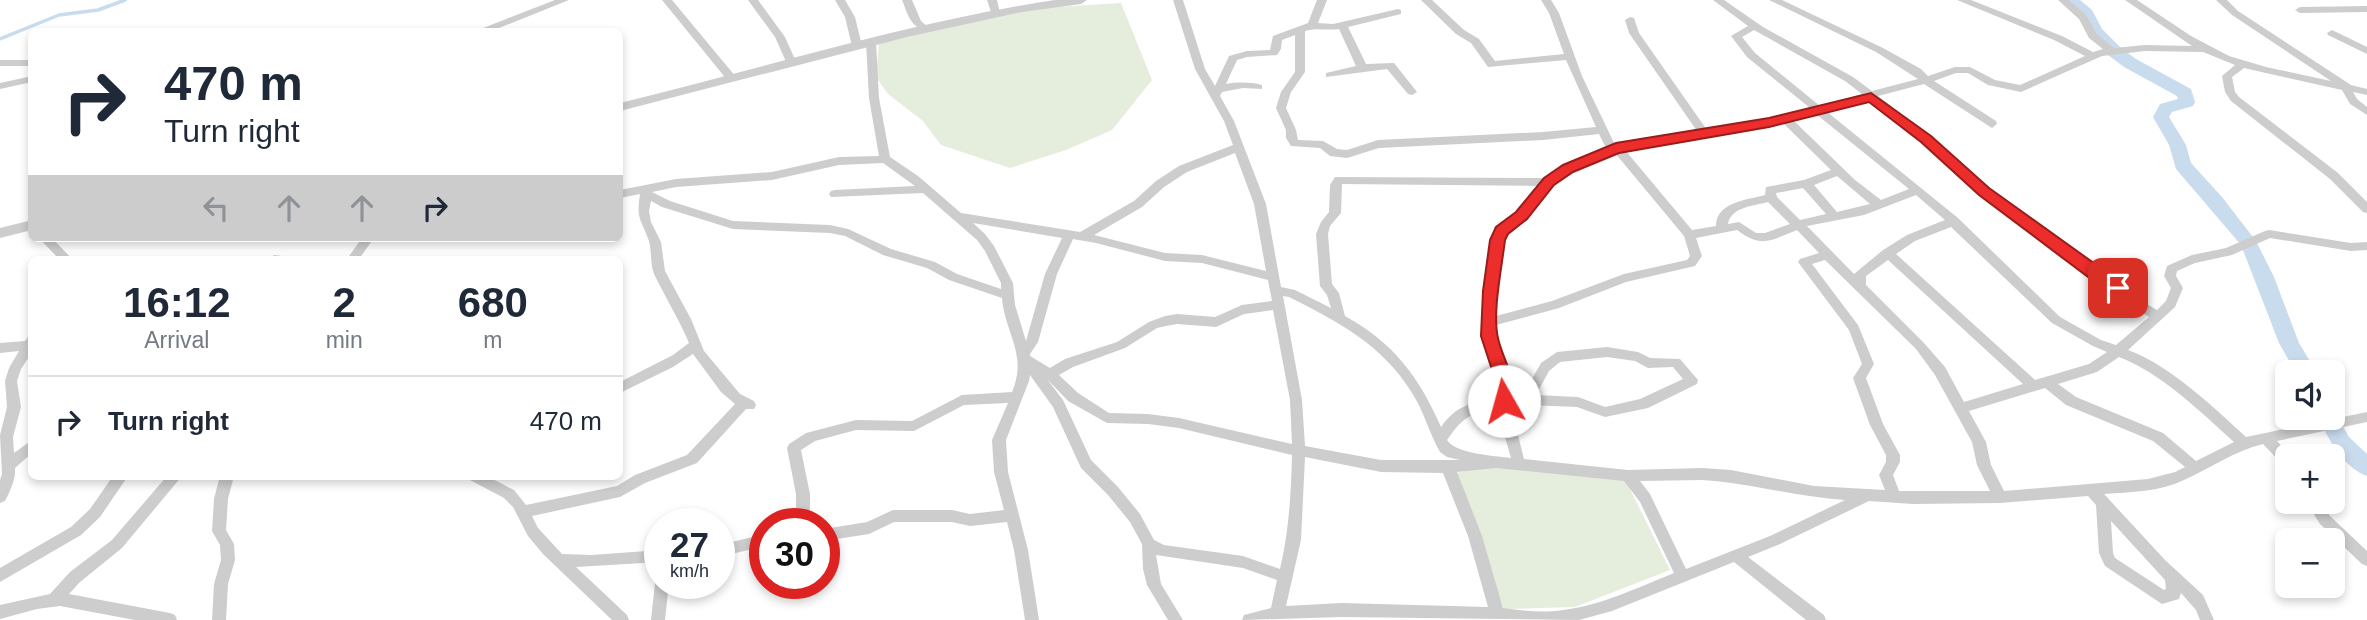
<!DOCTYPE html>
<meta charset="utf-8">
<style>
body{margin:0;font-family:Arial,sans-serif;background:#f6f6f7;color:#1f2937;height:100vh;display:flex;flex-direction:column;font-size:26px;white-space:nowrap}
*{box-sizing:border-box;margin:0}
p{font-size:23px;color:#747a83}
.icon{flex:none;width:38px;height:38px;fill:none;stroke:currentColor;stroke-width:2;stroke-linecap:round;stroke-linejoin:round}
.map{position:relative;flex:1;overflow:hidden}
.sheet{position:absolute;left:28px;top:256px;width:595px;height:224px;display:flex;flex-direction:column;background:#fff;border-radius:10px;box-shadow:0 4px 10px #0003}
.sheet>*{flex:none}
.banner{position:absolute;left:28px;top:28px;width:595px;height:214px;border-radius:10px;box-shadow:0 4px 10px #0003;background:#fff;color:#1f2937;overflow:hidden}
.controls{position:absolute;left:2275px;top:360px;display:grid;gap:14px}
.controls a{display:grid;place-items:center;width:70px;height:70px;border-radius:10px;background:#fff;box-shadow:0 4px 10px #0003;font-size:35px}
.speed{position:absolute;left:644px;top:508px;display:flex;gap:14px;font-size:35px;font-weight:700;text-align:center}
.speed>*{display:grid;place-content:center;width:91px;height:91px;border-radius:50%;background:#fff;box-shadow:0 4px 10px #0003;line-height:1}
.speed small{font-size:18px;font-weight:400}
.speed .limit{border:10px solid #d22;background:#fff;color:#111}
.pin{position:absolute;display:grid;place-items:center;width:60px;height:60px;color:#fff;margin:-30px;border-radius:14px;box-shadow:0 4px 10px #0006}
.me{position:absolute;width:77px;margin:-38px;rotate:353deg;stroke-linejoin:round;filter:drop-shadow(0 0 5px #0008)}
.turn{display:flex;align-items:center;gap:24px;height:147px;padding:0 21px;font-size:32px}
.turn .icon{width:91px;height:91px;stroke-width:2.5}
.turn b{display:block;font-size:49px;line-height:60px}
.lanes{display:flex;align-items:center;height:66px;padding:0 21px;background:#0003;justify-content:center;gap:35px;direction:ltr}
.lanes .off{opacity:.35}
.eta{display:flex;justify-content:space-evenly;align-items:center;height:119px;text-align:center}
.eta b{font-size:42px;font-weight:700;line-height:49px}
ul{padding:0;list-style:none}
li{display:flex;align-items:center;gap:21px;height:91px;padding:0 21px;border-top:2px solid #e0e1e3}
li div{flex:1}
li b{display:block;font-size:26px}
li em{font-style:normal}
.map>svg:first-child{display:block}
.green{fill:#e5eddd}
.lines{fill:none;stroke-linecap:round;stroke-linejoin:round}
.stream{stroke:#c9dcee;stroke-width:3.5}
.river{fill:#c9dcee;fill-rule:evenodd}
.minor{fill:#cdcdcd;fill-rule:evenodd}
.tertiary{fill:#cdcdcd;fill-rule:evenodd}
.route{fill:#ed2d2b;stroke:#9a1d1c;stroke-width:2}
</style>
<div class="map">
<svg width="2367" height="620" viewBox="0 0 2367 620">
<rect width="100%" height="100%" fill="#fff"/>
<g class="green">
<path d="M 1121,3 L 1152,80 L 1112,130 L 1066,150 L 1010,168 L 941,145 L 923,121 L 888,94 L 876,77 L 879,42 L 1025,9 Z"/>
<path d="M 1485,467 L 1568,472 L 1626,481 L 1670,570 L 1575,607 L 1504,609 L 1456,473 Z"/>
</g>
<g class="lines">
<path class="stream" d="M 0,39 L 59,15 L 98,10 L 125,0"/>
<g class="river">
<path d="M 2063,0 L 2080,0 L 2092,10 L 2102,29 L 2120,47 L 2136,59 L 2191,89 L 2195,102 L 2193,106 L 2172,112 L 2169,117 L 2186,145 L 2191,163 L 2222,197 L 2256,241 L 2274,277 L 2299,343 L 2317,373 L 2296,373 L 2279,343 L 2241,245 L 2176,169 L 2169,145 L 2153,117 L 2160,104 L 2178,99 L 2177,96 L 2124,67 L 2108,55 L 2089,34 L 2080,15 Z"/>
<path d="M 2334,421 L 2341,423 L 2349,437 L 2367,454 L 2367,476 C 2347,469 2333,447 2324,429 L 2327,423 Z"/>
</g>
<g class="minor">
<path d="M 555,0 L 569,0 L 489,32 L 473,32 Z"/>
<path d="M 662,0 L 672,0 L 736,77 L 736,81 L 728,81 Z"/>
<path d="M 748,0 L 758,0 L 785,37 L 797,64 L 796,66 L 788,66 L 775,37 Z"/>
<path d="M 835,0 L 845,0 L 855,17 L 862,46 L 861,48 L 853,48 L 852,46 L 845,17 Z"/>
<path d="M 902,0 L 912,0 L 921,21 L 928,27 L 927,29 C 911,30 907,12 902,0 Z"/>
<path d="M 987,0 L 997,0 L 1000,13 L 998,15 L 992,15 Z"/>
<path d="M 1173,0 L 1183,0 L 1205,69 L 1215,86 L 1229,56 L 1247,51 L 1270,50 L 1273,36 L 1308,23 L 1317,0 L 1327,0 L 1318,23 L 1333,24 L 1398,9 L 1401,10 L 1401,14 L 1348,27 L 1366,64 L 1394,63 L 1417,92 L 1412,95 L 1408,94 L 1387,69 L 1326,77 L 1326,73 L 1356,66 L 1339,29 C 1327,31 1317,27 1305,31 L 1305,72 L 1291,92 L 1286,108 L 1296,130 L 1298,140 L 1323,141 L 1337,149 L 1347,150 L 1378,140 L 1543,132 L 1596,127 L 1566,60 L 1488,67 L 1471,43 L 1456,34 L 1421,0 L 1432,0 L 1464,30 L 1479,39 L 1495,61 L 1564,54 L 1549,13 L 1541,0 L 1551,0 L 1559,13 L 1582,76 L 1615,145 L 1697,131 L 1629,33 L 1625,20 L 1630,17 L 1634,18 L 1639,33 L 1707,130 L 1769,119 L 1810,108 L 1747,57 L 1731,36 L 1748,26 L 1713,0 L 1724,0 L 1763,27 L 1853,77 L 1872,91 L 1918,79 L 1876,52 L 1769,0 L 1782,0 L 1883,48 L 1921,69 L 1928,76 L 1955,67 L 1970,67 L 1995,80 L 2020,85 L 2085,56 L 2054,40 L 1957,0 L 1971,0 L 2062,36 L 2093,52 L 2103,49 L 2089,38 L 2079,19 L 2058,0 L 2069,0 L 2086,15 L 2097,34 L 2114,48 L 2145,45 L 2192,46 L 2125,0 L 2137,0 L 2191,36 L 2229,56 L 2266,67 L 2331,81 L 2232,15 L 2216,0 L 2227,0 L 2238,11 L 2351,85 L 2367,89 L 2367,95 L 2353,92 L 2357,99 L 2367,107 L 2367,115 L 2350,104 L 2342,90 L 2244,68 L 2232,77 L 2235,92 L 2239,97 L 2338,173 L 2367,202 L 2367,213 L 2363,212 L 2330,179 L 2231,101 L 2225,92 L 2222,76 L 2235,65 L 2203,52 L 2145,51 L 2102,56 L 2021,92 L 1988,85 L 1968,73 L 1956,73 L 1934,81 L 1996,121 L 1997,124 L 1992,128 L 1924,84 L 1878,96 L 1930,136 L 1988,189 L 2140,300 L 2157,310 L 2166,301 L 2171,288 L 2164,276 L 2167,266 L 2192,255 L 2226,248 L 2265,231 L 2269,230 L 2351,243 L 2367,242 L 2367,250 L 2351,251 L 2270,238 L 2232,255 L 2195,263 L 2177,271 L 2176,276 L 2183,288 L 2175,307 L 2128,350 C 2171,366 2212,406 2246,437 L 2367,412 L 2367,422 L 2277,441 L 2292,457 L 2287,457 L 2287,466 L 2282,464 L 2263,444 C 2234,451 2211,468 2184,480 C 2159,492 2131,492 2104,494 L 2165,560 L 2203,595 L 2214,620 L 2200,620 L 2196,610 L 2181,593 L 2179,599 L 2162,604 L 2105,566 L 2099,553 L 2096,505 L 2088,496 L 2000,503 L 1913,504 L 1869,501 L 1780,544 L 1748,557 L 1824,615 L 1826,620 L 1806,620 L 1734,562 L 1612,611 L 1579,620 L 1341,617 L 1242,620 L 1244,615 L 1271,608 L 1277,580 L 1243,568 L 1156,555 L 1161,584 L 1183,620 L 1168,620 L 1147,585 L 1143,569 L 1142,544 L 1130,522 L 1108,495 L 1081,468 L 1053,407 L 1030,375 L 1029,381 L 1006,440 L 1008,472 L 1028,550 L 1039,620 L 1025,620 L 1014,550 L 1007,522 L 970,526 L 952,522 L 894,522 L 869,534 L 824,541 L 824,529 L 867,522 L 893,510 L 952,510 L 970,514 L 1004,510 L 994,472 L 992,440 L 1008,403 L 964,405 L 914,431 L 856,430 L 815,441 L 801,450 L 810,494 L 810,523 L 796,523 L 796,494 L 787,448 L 789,444 L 806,433 L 856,420 L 912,421 L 962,395 L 1012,392 C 1028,354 1005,334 1002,298 L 949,280 L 927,268 L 883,255 L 845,236 L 830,233 L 733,229 L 662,207 L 651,201 L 649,211 L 651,222 L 661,242 L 665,271 L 691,319 L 704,351 L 740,394 L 754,401 L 756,405 L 754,409 L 746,409 L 697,463 L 645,483 L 620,497 L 532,516 L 538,528 L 562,554 L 592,555 L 660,550 L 660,562 L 576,567 L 627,615 L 629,620 L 612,620 L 543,554 L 528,536 L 513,507 L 504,498 L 470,480 L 468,476 L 487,476 L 514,490 L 526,505 L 617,486 L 635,475 L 687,455 L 735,404 L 721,392 L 693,354 L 673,367 L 620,393 L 620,382 L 673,355 L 689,343 C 679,319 665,297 654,274 C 650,264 652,252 649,241 C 641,218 636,220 640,194 L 620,198 L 620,190 L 676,179 L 772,172 L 839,157 L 879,156 L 869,98 L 866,42 L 871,39 L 876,42 L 879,98 L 890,157 L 918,176 L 961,213 L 1080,232 L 1134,201 L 1156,181 L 1179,166 L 1233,145 L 1224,121 L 1195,69 ZM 1754,30 L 1845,81 L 1862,94 L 1820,106 L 1755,53 L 1742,37 ZM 1295,35 L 1295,72 L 1281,92 L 1276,108 L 1286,130 L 1286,138 L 1291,146 L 1320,148 L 1330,156 L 1347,158 L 1379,148 L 1543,140 L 1599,134 L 1606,148 L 1574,160 L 1547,178 L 1335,177 L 1330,185 L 1329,212 L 1321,222 L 1316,234 L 1320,286 L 1327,295 L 1331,308 L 1295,290 L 1281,287 L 1266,204 L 1234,121 L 1220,96 L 1222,92 L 1243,88 L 1262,89 L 1262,85 C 1249,82 1238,82 1226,84 L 1237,60 L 1247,57 L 1277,55 L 1281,49 L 1282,40 ZM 1868,99 L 1922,142 L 1980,195 L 2132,306 L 2149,317 L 2116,345 L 2101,340 L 2060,317 L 1958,218 L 1826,111 ZM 1816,114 L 1909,189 L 1881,200 L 1855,180 L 1793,120 ZM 1783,123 L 1831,170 L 1804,180 L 1766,187 L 1765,195 C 1747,200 1716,202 1716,226 L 1692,230 L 1625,150 ZM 1235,153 L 1254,204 L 1266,271 L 1202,255 L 1165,253 L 1094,235 L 1142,207 L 1164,187 L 1187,172 ZM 1615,153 L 1684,236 L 1690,256 L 1687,260 L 1624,274 L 1552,301 L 1496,316 L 1497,291 L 1504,240 L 1507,233 L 1526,219 L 1553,185 L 1582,166 ZM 883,163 L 915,186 L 835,190 L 831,191 L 829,194 L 831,197 L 923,193 L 977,240 L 985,251 L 1001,283 L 1001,289 L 957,274 L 935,262 L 891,249 L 848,229 L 830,225 L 733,221 L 670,201 L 652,192 L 676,187 L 772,180 L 839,165 ZM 1837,176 L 1870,204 L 1837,212 L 1814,185 ZM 1342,184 L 1540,186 L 1518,213 L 1498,228 L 1492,240 L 1485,291 L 1483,336 L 1498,381 L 1498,399 C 1471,402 1457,405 1441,427 C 1419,377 1394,343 1345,316 L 1339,293 L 1332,284 L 1328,234 L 1330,226 L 1341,213 ZM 1803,188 L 1826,214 L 1800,220 L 1777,197 L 1776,193 ZM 1916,195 L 1945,220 L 1907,235 L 1883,250 L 1854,274 L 1807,226 L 1864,215 ZM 1768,202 L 1790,224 L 1765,233 L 1756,233 L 1739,222 L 1728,224 C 1731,207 1753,206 1768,202 ZM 973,223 L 1062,238 L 1045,274 L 1026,341 L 1015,305 L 1013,283 L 994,246 L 985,234 ZM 1951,227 L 2052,323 L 2093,346 L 2107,352 L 2089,364 L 2035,380 L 1896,254 L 1915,241 ZM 1737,230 C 1762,249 1771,240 1797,230 L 1819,253 L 1800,259 L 1798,262 L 1849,330 L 1862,364 L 1853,378 L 1870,425 L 1886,455 L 1886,462 L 1879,475 L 1885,490 L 1814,486 L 1731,470 L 1702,468 L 1628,470 L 1524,459 L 1511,407 L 1527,405 L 1577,407 L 1605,417 L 1648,408 L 1697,384 L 1698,380 L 1680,359 L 1650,358 L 1638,352 L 1607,347 L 1557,352 L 1541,363 L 1523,395 L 1510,397 L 1510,381 L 1495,336 L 1496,325 L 1559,308 L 1626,282 L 1695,266 L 1702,256 L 1696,238 ZM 1073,239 L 1096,243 L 1165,261 L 1202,263 L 1268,280 L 1272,301 L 1242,305 L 1215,317 L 1177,314 L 1165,316 L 1149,322 L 1117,342 L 1065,359 L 1050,368 L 1030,356 L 1030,354 L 1038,342 L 1057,274 ZM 1825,260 L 1916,349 L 1935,375 L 1972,442 L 1977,465 L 1990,491 L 1899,491 L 1893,475 L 1900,462 L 1900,455 L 1883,424 L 1866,378 L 1874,364 L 1858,325 L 1812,264 ZM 1888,260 L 2023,384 L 1964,402 L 1945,367 L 1924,343 L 1866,285 L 1866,276 ZM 1283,296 L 1289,297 C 1337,321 1383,345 1412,393 C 1424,411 1429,433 1440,452 L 1447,457 L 1460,460 L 1381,460 L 1305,446 L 1302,400 ZM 1273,310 L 1290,400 L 1292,444 L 1179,418 L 1148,414 L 1109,413 L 1078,393 L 1059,375 L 1073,367 L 1125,348 L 1157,328 L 1166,326 L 1177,324 L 1216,327 L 1244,314 ZM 1607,357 L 1635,361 L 1648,368 L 1673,367 L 1683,379 L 1640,399 L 1605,407 L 1578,397 L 1536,395 L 1549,371 L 1560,362 ZM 2119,357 C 2161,373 2201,412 2234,442 L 2196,461 L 2163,433 L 2076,397 L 2058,384 L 2097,372 ZM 1047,379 L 1068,401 L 1107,423 L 1148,424 L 1179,428 L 1292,455 C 1291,494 1289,531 1280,569 L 1243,556 L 1164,545 L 1154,540 L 1140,514 L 1118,487 L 1091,460 L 1063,400 ZM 2045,388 L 2066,405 L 2153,441 L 2185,467 L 2175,472 L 2148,479 L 2004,491 L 1991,465 L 1986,442 L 1969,411 ZM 1497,409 L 1511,458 C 1495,456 1456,454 1447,440 C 1463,417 1470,413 1497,409 ZM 1305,457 L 1381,472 L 1443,473 L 1468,536 L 1488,607 L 1341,603 L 1286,606 L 1301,540 ZM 1496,468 L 1624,481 L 1640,502 L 1674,573 C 1639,587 1600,606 1563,610 C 1543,613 1523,611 1503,608 L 1482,536 L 1457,472 ZM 1702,480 C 1750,483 1797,497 1845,500 L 1770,536 L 1686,569 L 1650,494 L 1640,481 ZM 2111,521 L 2165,580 L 2166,589 L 2164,590 L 2115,558 L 2113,553 Z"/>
<path d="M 2367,6 L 2367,12 L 2300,13 L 2295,10 L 2300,7 Z"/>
<path d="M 2332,30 L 2367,47 L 2367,54 L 2328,35 L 2327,33 Z"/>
<rect x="0" y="60" width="32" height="6"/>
<path d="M 32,76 L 32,82 L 0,89 L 0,83 Z"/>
<path d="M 39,238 L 52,238 L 72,259 L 59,259 Z"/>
<path d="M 362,238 L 374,238 L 359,259 L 347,259 Z"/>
<path d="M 274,255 L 282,256 L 284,259 L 268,259 Z"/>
<path d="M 32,335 L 32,352 L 21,369 L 17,381 L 21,407 L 13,437 L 14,453 L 32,440 L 32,453 L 15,468 C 16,479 10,491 5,501 L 0,503 L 0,480 L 2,474 L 0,435 L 7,407 L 5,381 L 9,368 L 19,351 L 0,353 L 0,343 L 25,341 L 28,337 Z"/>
<path d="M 113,476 L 128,476 L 100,517 L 81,535 L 0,582 L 0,568 L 71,527 L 90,509 Z"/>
<path d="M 167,476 L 182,476 L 122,548 L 80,582 L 69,594 L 170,613 L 175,615 L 177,620 L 135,620 L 60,606 L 37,609 L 0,619 L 0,605 L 50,594 L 70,572 L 112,540 Z"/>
<path d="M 220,476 L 234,476 L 228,499 L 226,530 L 234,544 L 235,560 L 228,584 L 226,620 L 212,620 L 214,584 L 221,560 L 220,545 L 212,531 L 214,499 Z"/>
<path d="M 2306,502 L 2321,502 L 2330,516 L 2367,551 L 2367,566 L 2362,564 L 2320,524 Z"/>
<path d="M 765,534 L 765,546 L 719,557 L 719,545 Z"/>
<path d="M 660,577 L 660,583 L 669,583 L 665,620 L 651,620 L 655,583 Z"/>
</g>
<g class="tertiary">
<path d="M 1055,0 L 1087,0 L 1081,4 L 1022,12 L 907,37 L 620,111 L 620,103 C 765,68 908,22 1055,0 Z"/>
<path d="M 32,220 L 32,230 L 0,238 L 0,228 Z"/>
</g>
</g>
<path class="route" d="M 1871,93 L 1931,136 L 1989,188 L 2123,284 L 2126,288 L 2123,292 L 2112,292 L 2092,280 L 1979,195 L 1921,142 L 1869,102 L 1769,127 L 1619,153 L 1573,172 L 1554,185 L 1527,219 L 1508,234 L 1505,240 C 1502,266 1492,313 1498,338 C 1502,359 1521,384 1510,406 L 1498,406 L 1496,382 L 1481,336 L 1483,291 L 1490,240 L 1496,227 L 1516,212 L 1544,178 L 1563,165 L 1616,143 L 1769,118 Z"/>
</svg>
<div class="controls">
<a><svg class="icon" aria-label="sound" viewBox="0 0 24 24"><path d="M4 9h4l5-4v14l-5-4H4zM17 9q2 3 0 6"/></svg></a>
<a>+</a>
<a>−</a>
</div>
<div class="speed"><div>27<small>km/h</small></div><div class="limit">30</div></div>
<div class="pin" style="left:2118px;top:288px;background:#d93025"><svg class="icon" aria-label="arrive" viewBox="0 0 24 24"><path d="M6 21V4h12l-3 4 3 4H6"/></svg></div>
<svg class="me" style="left:1504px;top:401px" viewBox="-20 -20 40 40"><circle r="19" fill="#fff"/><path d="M0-13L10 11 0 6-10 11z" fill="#ed2d2b"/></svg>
<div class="banner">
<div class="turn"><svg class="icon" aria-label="right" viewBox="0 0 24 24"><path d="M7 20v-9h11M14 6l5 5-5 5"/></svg><div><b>470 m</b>Turn right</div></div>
<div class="lanes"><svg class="icon off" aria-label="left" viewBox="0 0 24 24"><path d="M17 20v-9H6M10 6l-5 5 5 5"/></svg><svg class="icon off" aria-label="ahead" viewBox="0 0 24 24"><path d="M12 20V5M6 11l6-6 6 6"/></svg><svg class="icon off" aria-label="ahead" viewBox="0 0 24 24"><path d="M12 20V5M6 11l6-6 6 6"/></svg><svg class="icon" aria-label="right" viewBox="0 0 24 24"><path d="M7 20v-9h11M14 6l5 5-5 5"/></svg></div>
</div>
<section class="sheet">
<div class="eta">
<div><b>16:12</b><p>Arrival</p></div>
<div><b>2</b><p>min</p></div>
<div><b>680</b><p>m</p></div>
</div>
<ul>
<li><svg class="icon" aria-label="right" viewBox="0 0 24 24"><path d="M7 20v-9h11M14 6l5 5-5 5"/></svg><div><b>Turn right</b></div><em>470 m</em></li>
</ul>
</section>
</div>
